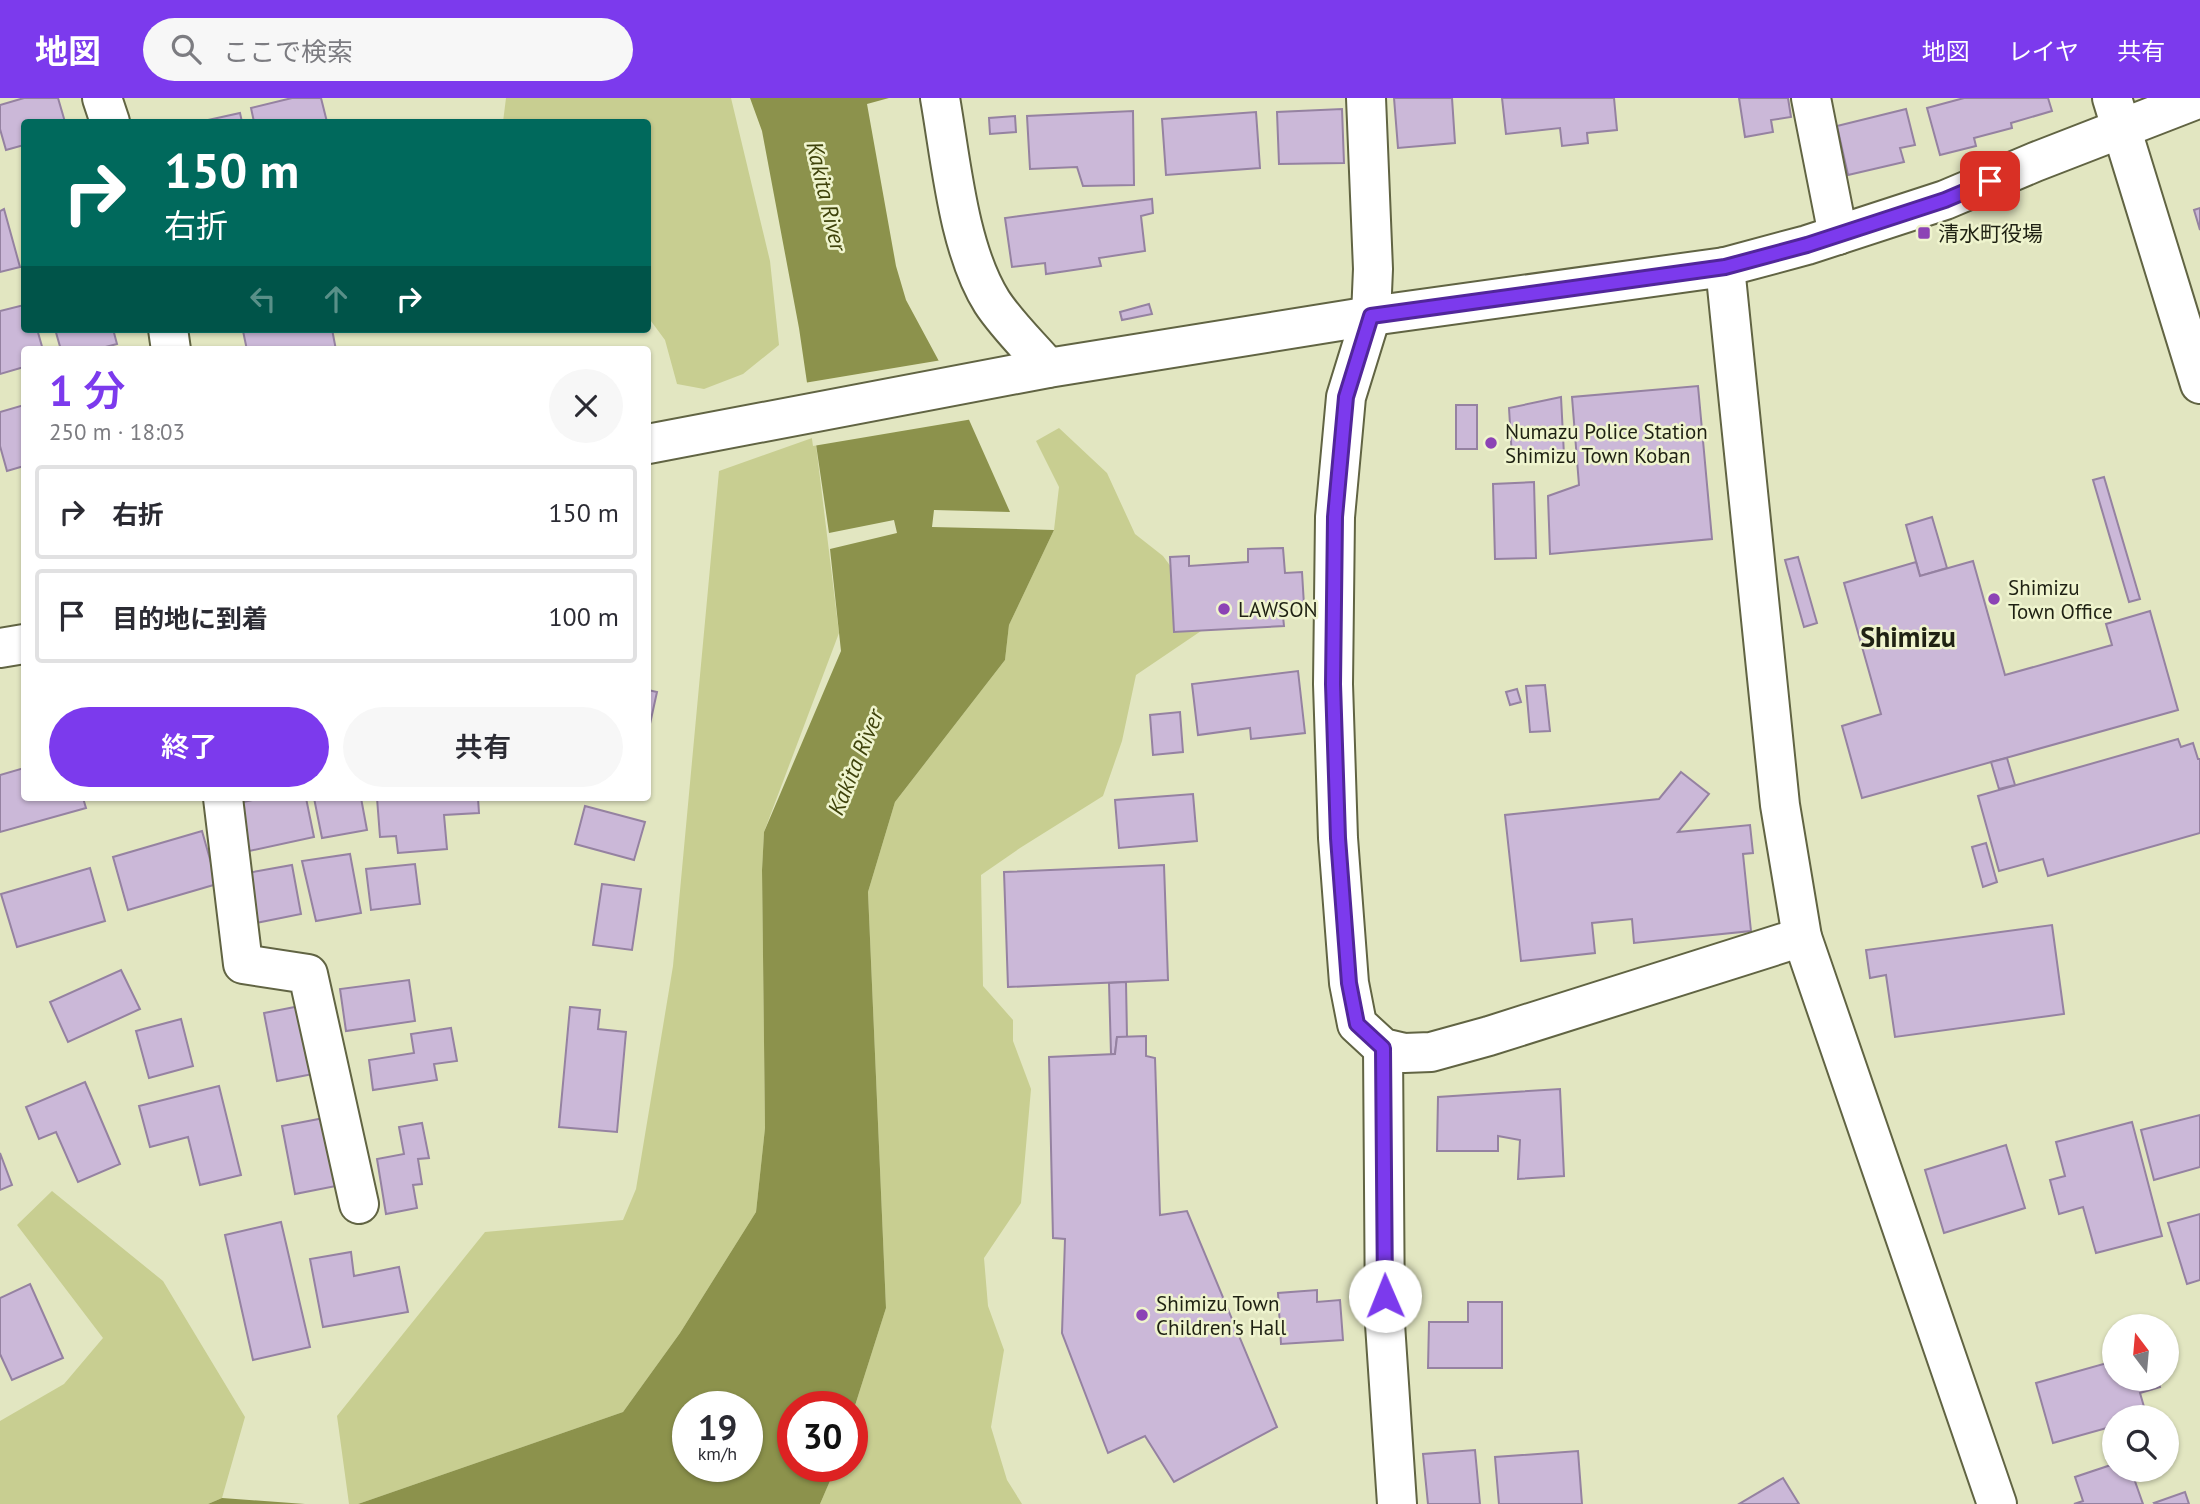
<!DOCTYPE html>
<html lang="ja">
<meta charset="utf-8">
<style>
body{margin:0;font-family:"PT Sans","Noto Sans JP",sans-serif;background:#f7f7f7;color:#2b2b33;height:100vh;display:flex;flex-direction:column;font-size:26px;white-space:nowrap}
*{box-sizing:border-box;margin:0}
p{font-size:23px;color:#7c7c81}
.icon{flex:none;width:38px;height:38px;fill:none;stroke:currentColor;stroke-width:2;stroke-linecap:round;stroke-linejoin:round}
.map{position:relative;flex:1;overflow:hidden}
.sheet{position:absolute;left:21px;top:248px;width:630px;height:455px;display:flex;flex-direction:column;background:#fff;border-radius:7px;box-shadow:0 2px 5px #0004}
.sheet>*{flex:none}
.hud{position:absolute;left:21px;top:21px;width:630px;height:214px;border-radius:7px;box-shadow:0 2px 5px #0004;background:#00695c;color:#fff;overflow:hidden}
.needle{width:46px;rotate:344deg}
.tools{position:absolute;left:2102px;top:1216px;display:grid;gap:14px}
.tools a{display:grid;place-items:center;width:77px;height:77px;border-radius:50%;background:#fff;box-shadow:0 2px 5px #0004;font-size:35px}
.speed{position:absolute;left:672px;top:1293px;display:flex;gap:14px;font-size:35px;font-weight:700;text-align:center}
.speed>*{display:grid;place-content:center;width:91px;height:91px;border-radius:50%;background:#fff;box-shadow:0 2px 5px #0004;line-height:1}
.speed small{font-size:18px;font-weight:400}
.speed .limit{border:10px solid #d22;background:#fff;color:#111}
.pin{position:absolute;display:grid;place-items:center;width:60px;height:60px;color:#fff;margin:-30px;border-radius:14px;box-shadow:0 4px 10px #0006}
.me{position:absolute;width:77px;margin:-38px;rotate:359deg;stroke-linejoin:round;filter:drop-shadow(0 0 5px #0008)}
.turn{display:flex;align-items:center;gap:24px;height:147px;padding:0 28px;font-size:32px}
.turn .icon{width:91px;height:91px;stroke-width:2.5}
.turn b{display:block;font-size:49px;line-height:60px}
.lanes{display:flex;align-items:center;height:66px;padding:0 28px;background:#0003;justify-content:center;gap:35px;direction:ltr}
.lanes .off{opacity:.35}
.round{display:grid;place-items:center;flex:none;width:74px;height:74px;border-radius:37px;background:#f7f7f7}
.summary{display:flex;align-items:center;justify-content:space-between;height:119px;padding:0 28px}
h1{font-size:42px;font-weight:600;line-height:52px;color:#7c3aed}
.primary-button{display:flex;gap:14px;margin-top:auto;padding:14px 28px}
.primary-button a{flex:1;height:80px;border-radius:42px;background:#7c3aed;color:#fff;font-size:28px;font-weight:600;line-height:80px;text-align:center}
.primary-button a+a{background:#f7f7f7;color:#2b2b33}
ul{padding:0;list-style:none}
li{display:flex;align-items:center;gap:21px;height:94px;margin:0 14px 10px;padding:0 14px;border:4px solid #e1e1e2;border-radius:7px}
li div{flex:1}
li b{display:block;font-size:26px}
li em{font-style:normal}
header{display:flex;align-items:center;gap:42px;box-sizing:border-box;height:98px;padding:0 35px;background:#7c3aed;color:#fff}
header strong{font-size:33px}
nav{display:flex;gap:38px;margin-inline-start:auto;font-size:24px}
.search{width:490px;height:63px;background:#f7f7f7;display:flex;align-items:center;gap:18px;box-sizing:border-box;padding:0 24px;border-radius:38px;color:#7c7c81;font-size:26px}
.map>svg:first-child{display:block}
.green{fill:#c8ce91}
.water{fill:#8c924c;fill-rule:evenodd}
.pier{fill:#e2e6c1}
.building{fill:#cbb8d8;stroke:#9582a1;stroke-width:2}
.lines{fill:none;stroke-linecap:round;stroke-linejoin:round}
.minor-casing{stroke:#616443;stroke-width:42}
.minor{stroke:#fff;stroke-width:38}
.route-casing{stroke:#51269a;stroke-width:18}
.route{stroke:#7c3aed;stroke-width:12}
.poi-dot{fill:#8c43b5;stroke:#eff4ce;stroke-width:2.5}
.labels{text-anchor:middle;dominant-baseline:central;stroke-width:5;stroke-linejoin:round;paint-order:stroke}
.poi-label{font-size:21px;fill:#1f2113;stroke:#eff4ce;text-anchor:start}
.water-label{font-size:23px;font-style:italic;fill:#3e420a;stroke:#eff4ce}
.district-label{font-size:28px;font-weight:bold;fill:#1f2113;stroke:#eff4ce}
</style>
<header>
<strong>地図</strong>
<div class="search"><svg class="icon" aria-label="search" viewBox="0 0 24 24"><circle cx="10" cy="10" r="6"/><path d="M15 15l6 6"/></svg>ここで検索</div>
<nav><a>地図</a><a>レイヤ</a><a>共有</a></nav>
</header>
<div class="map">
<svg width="2200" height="1406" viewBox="0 0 2200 1406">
<rect width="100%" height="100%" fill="#e2e6c1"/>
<g class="green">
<path d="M 506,0 L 731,0 L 770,163 L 779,247 L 743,276 L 704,291 L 677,286 L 665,242 L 648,219 L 648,24 L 503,24 Z"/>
<path d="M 1059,330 L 1107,375 L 1135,436 L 1163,458 L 1188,492 L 1201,533 L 1136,577 L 1122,643 L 1103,698 L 1020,750 L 981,777 L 983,888 L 1013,922 L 1013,943 L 1031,991 L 1021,1105 L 984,1160 L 988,1208 L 1004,1252 L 991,1329 L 1007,1382 L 1022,1406 L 820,1406 L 836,1369 L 852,1368 L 852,1317 L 886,1210 L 868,794 L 895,704 L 1005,562 L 1009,527 L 1054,432 L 1059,389 L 1036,343 Z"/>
<path d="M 815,339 L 839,535 L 764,734 L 762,772 L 765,1030 L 756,1114 L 680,1235 L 623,1314 L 358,1406 L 349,1406 L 337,1318 L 485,1134 L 623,1122 L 636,1091 L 673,868 L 719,373 Z"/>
<path d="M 52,1093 L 163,1183 L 245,1319 L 222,1400 L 208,1406 L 0,1406 L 0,1323 L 64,1286 L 103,1240 L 17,1127 Z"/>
</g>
<g class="water">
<path d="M 750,0 L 889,0 L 867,6 L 896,168 L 906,202 L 962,306 L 1010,414 L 934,412 L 932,429 L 1054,432 L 1009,527 L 1005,562 L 895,704 L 868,794 L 886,1210 L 852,1317 L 852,1309 L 793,1309 L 793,1368 L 836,1369 L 820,1406 L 358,1406 L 623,1314 L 680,1235 L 756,1114 L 765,1030 L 762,772 L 764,734 L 841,553 L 830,451 L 897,435 L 894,422 L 829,435 L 799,230 L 762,33 ZM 688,1309 L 747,1309 L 747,1368 L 688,1368 Z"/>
<path d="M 222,1400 L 305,1406 L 208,1406 Z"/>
</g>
<path class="pier" d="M 942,262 L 973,321 L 813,348 L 804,285 Z"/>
<g class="building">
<path d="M 24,0 L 58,0 L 65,24 L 24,24 L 24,47 L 6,52 L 0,31 L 0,7 Z"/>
<path d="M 292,0 L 321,0 L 327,24 L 254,24 L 251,10 Z"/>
<path d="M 1394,0 L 1452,0 L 1455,45 L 1398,50 Z"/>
<path d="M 1502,0 L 1614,0 L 1617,32 L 1587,35 L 1588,45 L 1562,48 L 1560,30 L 1506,36 Z"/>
<path d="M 1739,0 L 1788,0 L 1791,19 L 1771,22 L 1773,34 L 1745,39 Z"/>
<path d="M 1964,0 L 2048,0 L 2052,13 L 2011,25 L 2012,30 L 1974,40 L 1976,48 L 1940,57 L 1927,10 Z"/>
<path d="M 1342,11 L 1344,65 L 1279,66 L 1277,14 Z"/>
<path d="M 1906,11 L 1915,47 L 1900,50 L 1904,64 L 1848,77 L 1837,28 Z"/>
<path d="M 1133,13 L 1134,87 L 1083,88 L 1077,69 L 1030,71 L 1027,18 Z"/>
<path d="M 1256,14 L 1260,70 L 1166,77 L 1162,21 Z"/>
<path d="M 240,15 L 242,24 L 199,24 Z"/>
<path d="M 1015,18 L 1016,34 L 990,36 L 989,20 Z"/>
<path d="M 1152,101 L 1153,115 L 1141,118 L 1145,153 L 1099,160 L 1101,168 L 1046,176 L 1045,165 L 1012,169 L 1005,120 Z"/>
<path d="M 2200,110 L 2200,132 L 2194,112 Z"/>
<path d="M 4,111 L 20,169 L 0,174 L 0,113 Z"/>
<path d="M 1149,206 L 1152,216 L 1122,222 L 1120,214 Z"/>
<path d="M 24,207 L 24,231 L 37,231 L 43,252 L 24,252 L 24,269 L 0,276 L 0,213 Z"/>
<path d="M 55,231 L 113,231 L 117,246 L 94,252 L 61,252 Z"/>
<path d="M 252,231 L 332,231 L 336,252 L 247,252 L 243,233 Z"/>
<path d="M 1698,288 L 1712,441 L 1550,456 L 1548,398 L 1579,387 L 1572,299 Z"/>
<path d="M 1561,299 L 1564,357 L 1512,359 L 1509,310 Z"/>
<path d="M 24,307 L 24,368 L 7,373 L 0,348 L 0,314 Z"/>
<rect x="1456" y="307" width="21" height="44"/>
<path d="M 2104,379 L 2140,501 L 2129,504 L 2093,382 Z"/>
<path d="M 1534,384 L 1536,460 L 1495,461 L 1493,386 Z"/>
<path d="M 1932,419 L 1947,470 L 1920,478 L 1906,427 Z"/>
<path d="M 1283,450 L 1285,475 L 1302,474 L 1304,507 L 1282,508 L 1284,528 L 1174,534 L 1170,459 L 1189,458 L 1189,468 L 1248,464 L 1248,451 Z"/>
<path d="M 1798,459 L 1817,525 L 1804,529 L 1785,462 Z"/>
<path d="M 1973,463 L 2005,577 L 2112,547 L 2106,526 L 2150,513 L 2178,612 L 1862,700 L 1842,628 L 1881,616 L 1844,485 L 1916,464 L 1920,478 Z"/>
<path d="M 1298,573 L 1305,635 L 1251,641 L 1250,630 L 1198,637 L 1192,586 Z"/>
<path d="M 1545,587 L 1550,633 L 1530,634 L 1526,588 Z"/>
<path d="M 1517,591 L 1521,604 L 1510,607 L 1506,594 Z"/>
<path d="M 648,592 L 657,594 L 648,635 Z"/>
<path d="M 1180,614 L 1183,654 L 1153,657 L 1150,617 Z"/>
<path d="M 2178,641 L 2181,649 L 2193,645 L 2198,661 L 2200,661 L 2200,735 L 2048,778 L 2043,761 L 1999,773 L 1978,698 Z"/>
<path d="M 2007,660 L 2015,687 L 1999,691 L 1991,664 Z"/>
<path d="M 24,670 L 24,700 L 83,700 L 86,710 L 0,734 L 0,677 Z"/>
<path d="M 1681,674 L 1709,696 L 1678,734 L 1750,727 L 1753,755 L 1743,756 L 1751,833 L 1634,845 L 1632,821 L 1592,825 L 1595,855 L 1521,863 L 1505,717 L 1659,701 Z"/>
<path d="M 1193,696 L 1197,743 L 1119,750 L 1115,702 Z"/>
<path d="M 262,700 L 306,700 L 314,739 L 240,755 L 230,707 Z"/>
<path d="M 314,700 L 361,700 L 367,732 L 322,740 Z"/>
<path d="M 377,700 L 478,700 L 479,715 L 444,717 L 447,751 L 398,755 L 396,738 L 380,739 Z"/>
<path d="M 585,708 L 645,724 L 634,762 L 575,746 Z"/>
<path d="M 202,733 L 217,786 L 128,812 L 113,759 Z"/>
<path d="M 1986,745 L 1997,784 L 1983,789 L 1972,749 Z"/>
<path d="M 350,756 L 361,815 L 316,823 L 302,763 Z"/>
<path d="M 415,766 L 420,806 L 371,812 L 366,771 Z"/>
<path d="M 292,767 L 301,816 L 256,825 L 247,775 Z"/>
<path d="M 1164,767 L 1168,882 L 1008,889 L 1004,774 Z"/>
<path d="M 90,770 L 105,823 L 17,849 L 1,796 Z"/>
<path d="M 602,786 L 641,791 L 632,852 L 593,847 Z"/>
<path d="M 2052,827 L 2064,916 L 1895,939 L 1886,877 L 1870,880 L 1866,852 Z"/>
<path d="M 121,872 L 140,911 L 68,944 L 50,904 Z"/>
<path d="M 409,882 L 415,923 L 346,933 L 340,891 Z"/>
<path d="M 1126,884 L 1127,939 L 1117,939 L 1115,956 L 1111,956 L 1109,885 Z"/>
<path d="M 305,907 L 318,975 L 277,983 L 264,915 Z"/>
<path d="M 570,909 L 600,912 L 598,931 L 626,934 L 617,1034 L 559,1029 Z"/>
<path d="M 181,921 L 193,968 L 149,980 L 136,933 Z"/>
<path d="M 451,930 L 457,963 L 434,966 L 437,982 L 373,992 L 369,962 L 414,955 L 411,936 Z"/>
<path d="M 1146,938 L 1146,958 L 1155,960 L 1160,1117 L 1187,1113 L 1277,1329 L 1174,1384 L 1145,1338 L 1108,1355 L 1062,1235 L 1065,1141 L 1053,1140 L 1049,959 L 1115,956 L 1117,939 Z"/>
<path d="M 85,984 L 120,1066 L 78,1084 L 56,1034 L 39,1041 L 26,1009 Z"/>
<path d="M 219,988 L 241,1077 L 200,1087 L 188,1039 L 150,1049 L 139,1008 Z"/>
<path d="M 1560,991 L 1564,1078 L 1518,1081 L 1520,1042 L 1498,1038 L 1498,1053 L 1437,1053 L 1438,999 Z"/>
<path d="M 2200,1017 L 2200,1069 L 2154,1082 L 2141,1032 Z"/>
<path d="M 324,1020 L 336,1088 L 295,1096 L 282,1028 Z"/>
<path d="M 2132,1024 L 2162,1138 L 2096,1155 L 2083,1109 L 2059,1116 L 2050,1082 L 2065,1078 L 2056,1044 Z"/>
<path d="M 422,1025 L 429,1060 L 418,1061 L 422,1086 L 413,1087 L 417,1110 L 386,1116 L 377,1061 L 404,1056 L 399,1029 Z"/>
<path d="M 2006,1047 L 2025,1110 L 1944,1135 L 1925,1072 Z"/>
<path d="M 0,1055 L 12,1087 L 0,1092 Z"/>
<path d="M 2200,1116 L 2200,1182 L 2187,1186 L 2168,1125 Z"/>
<path d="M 281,1124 L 310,1249 L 253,1262 L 225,1137 Z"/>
<path d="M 351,1154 L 354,1178 L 399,1169 L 408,1214 L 323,1229 L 310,1161 Z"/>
<path d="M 30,1186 L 63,1260 L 12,1282 L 0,1256 L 0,1200 Z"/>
<path d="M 1317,1192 L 1317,1204 L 1340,1202 L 1343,1242 L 1281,1246 L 1278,1195 Z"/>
<path d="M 1468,1204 L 1502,1204 L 1502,1270 L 1428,1270 L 1429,1224 L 1468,1224 Z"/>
<path d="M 2114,1263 L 2114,1281 L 2158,1281 L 2160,1289 L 2140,1295 L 2147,1319 L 2114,1320 L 2114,1328 L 2053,1345 L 2036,1285 Z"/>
<path d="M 1475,1352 L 1480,1406 L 1428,1406 L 1423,1356 Z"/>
<path d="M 1578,1353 L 1582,1406 L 1499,1406 L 1495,1359 Z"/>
<path d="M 2114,1366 L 2114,1372 L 2131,1372 L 2143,1406 L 2074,1406 L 2083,1403 L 2075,1379 Z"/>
<path d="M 1783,1380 L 1799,1406 L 1739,1406 Z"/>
<path d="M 2185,1394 L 2189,1406 L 2155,1406 L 2154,1405 Z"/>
</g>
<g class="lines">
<g class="minor-casing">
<g id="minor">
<path d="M 102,0 L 110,24"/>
<path d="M 940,0 C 951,62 958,150 992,204 C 1007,227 1030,249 1048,270"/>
<path d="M 1366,0 L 1373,171 L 1371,218 L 1346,299 L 1335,419 L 1333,586 L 1338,740 L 1349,885 L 1357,926 L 1383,950 L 1404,955 L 1431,954 L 1489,938 L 1802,839"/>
<path d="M 1811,0 L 1838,137"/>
<path d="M 2112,0 L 2200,286"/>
<path d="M 1725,169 L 1780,707 L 1802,839 L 1997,1406"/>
<path d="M 168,231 L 171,252"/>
<path d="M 648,346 L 1048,270 L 1371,218 L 1725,169 L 1807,147 L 1945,102 L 2035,64 L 2200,0"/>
<path d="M 0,550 L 24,546"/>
<path d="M 223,700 L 243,866 L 308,876 L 359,1106"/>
<path d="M 1383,950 L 1385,1226 L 1397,1406"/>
</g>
</g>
<use href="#minor" class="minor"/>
</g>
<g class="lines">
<g class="route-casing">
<path id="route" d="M 1385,1198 L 1383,950 L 1357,926 L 1349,885 L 1338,740 L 1333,586 L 1335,419 L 1346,299 L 1371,218 L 1725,169 L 1807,147 L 1945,102 L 1990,83"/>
</g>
<use href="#route" class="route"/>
</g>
<g class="poi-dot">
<rect x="1917" y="128" width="14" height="14" rx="3.5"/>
<circle cx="1491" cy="345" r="7"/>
<circle cx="1994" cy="501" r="7"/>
<circle cx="1224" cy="511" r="7"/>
<circle cx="1142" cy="1217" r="7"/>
</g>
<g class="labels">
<g class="poi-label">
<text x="1938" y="135">清水町役場</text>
<text x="1505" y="333">Numazu Police Station<tspan x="1505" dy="24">Shimizu Town Koban</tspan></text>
<text x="2008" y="489">Shimizu<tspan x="2008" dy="24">Town Office</tspan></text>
<text x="1238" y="511">LAWSON</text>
<text x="1156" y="1205">Shimizu Town<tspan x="1156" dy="24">Children's Hall</tspan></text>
</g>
<g class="water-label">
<text transform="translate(827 98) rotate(77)">Kakita River</text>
<text transform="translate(855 664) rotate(-68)">Kakita River</text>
</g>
<g class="district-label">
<text x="1908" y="538">Shimizu</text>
</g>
</g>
</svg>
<div class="tools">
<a><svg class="needle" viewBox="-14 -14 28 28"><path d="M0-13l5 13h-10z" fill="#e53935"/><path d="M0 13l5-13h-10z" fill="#7c7c81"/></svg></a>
<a><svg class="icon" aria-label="search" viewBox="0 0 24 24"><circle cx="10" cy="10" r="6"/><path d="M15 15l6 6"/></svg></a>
</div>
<div class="speed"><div>19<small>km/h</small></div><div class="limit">30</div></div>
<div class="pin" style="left:1990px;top:83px;background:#d93025"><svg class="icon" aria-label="arrive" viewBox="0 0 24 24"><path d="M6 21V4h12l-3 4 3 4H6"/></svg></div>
<svg class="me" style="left:1385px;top:1198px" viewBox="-20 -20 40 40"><circle r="19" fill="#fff"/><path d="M0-13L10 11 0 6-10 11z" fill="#7c3aed"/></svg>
<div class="hud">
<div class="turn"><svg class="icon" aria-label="right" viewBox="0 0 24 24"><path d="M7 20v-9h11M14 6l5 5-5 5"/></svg><div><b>150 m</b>右折</div></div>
<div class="lanes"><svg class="icon off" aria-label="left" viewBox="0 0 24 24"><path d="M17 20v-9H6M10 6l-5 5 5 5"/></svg><svg class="icon off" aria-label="ahead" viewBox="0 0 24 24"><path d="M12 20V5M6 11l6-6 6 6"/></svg><svg class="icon" aria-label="right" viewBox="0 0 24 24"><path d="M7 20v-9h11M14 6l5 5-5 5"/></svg></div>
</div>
<section class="sheet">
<div class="summary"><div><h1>1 分</h1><p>250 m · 18:03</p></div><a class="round"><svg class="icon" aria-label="close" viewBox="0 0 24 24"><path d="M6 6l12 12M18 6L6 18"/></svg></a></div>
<ul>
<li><svg class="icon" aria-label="right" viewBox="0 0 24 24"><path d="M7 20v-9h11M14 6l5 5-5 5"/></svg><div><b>右折</b></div><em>150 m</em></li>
<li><svg class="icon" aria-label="arrive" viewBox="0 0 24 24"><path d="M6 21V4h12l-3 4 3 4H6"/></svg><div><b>目的地に到着</b></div><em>100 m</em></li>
</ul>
<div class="primary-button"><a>終了</a><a>共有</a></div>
</section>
</div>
